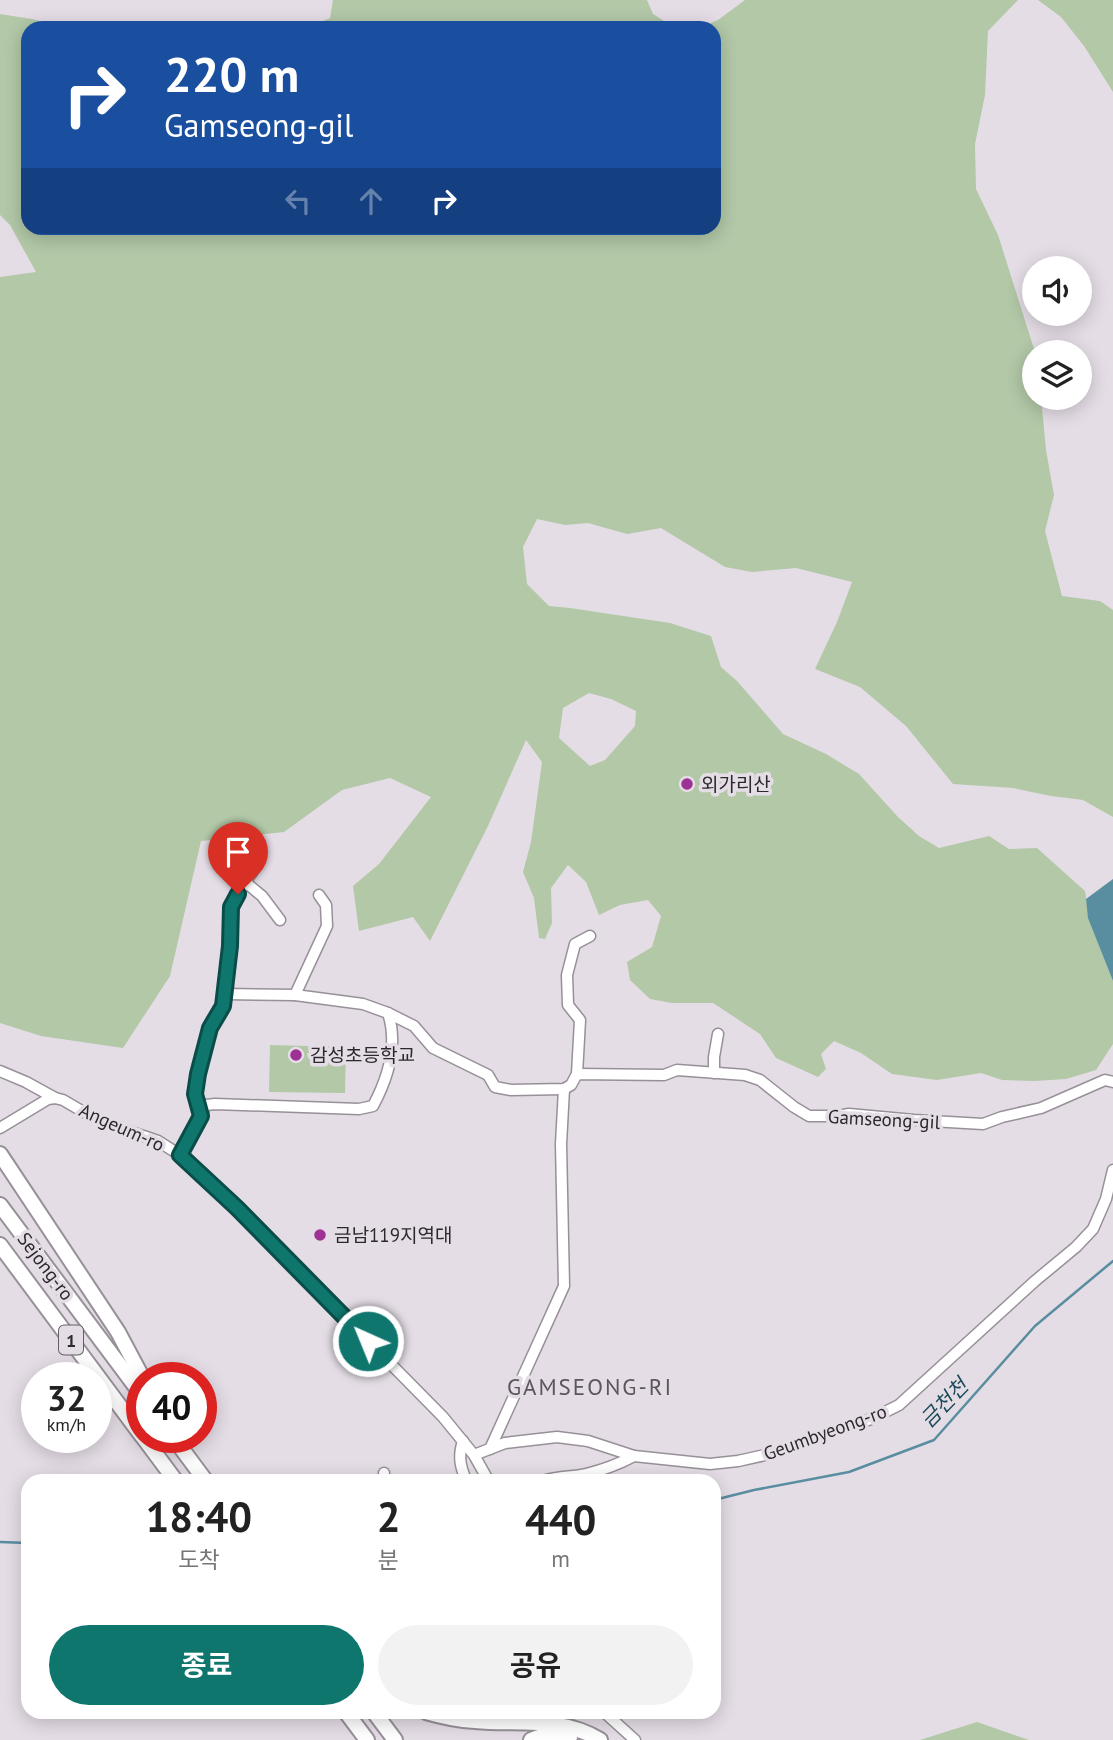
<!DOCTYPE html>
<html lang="ko">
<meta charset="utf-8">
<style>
body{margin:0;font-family:"PT Sans","Noto Sans KR",sans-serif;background:#f2f2f2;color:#222;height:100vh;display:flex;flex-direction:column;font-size:26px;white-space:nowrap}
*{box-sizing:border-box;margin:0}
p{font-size:23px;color:#767676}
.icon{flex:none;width:38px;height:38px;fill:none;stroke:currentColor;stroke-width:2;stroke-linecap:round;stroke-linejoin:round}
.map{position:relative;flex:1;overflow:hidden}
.side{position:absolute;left:21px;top:1474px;width:700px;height:245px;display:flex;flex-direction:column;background:#fff;border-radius:21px;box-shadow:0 4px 18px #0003}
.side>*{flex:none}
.guide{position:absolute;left:21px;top:21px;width:700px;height:214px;border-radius:21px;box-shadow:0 4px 18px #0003;background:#1a4fa0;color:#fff;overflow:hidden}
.controls{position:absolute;left:1022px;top:256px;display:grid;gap:14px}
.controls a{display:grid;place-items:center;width:70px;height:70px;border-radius:50%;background:#fff;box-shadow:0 4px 18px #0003;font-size:35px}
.speed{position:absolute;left:21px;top:1362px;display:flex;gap:14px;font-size:35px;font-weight:700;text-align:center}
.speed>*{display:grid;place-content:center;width:91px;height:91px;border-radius:50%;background:#fff;box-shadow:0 4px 18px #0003;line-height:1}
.speed small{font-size:18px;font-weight:400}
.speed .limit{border:10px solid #d22;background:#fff;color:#111}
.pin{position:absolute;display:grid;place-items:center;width:60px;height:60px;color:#fff;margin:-72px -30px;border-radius:50% 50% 50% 0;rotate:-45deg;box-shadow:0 0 7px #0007}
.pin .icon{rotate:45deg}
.me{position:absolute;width:77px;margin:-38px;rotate:316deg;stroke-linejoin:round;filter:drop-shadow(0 0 5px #0008)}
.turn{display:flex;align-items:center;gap:24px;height:147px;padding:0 28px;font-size:32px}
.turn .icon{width:91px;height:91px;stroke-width:2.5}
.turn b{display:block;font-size:49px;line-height:60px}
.lanes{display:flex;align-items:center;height:66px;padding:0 28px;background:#0003;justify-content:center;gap:35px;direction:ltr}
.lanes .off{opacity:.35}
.eta{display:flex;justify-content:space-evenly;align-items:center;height:119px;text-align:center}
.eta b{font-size:42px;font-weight:700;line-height:49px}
.action{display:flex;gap:14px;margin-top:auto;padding:14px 28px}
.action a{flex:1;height:80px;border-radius:42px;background:#0f766e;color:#fff;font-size:28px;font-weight:700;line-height:80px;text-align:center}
.action a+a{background:#f2f2f2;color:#222}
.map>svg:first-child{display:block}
.green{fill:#b2c8a7;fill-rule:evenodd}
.water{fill:#598da0}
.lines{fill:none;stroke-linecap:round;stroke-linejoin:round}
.stream{stroke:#598da0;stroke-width:2.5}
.minor-casing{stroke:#979098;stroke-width:13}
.highway-casing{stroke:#979098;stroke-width:18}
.minor{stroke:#fff;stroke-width:10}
.highway{stroke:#fff;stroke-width:14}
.route-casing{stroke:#0a4d48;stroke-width:18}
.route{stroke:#0f766e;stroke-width:12}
.poi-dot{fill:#9b3294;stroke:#e5dde6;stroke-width:2.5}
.labels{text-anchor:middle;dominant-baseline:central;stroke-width:7;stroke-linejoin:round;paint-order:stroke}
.shield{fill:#e5dde6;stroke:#635f64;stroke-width:2}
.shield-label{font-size:18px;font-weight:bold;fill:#2b292c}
.poi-label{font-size:19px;fill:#2b292c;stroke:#e5dde6;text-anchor:start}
.street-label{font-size:19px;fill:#2b292c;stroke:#e5dde6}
.water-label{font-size:21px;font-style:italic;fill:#1d4b59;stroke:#e5dde6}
.quarter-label{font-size:23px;letter-spacing:2px;fill:#5b555c;stroke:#e5dde6}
</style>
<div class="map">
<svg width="1113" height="1740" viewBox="0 0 1113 1740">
<rect width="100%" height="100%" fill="#e5dde6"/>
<g class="green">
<path d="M 333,0 L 647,0 L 653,14 L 675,28 L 307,28 L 330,18 Z"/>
<path d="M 745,0 L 1018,0 L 988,31 L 985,95 L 975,144 L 976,189 L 998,235 L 1035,352 L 1034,397 L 1041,397 L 1046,450 L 1054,495 L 1045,531 L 1062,596 L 1100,601 L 1113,610 L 1113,817 L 1083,800 L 1051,796 L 1013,788 L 953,784 L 906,726 L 860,687 L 815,669 L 837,622 L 852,582 L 796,568 L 752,572 L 725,567 L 661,528 L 627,534 L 588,523 L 565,525 L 537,519 L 523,547 L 527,584 L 549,606 L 570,608 L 670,623 L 711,636 L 721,667 L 737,681 L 783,734 L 826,754 L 859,774 L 898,817 L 919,836 L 939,848 L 989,836 L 1009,849 L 1037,848 L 1085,891 L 1089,918 L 1113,981 L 1113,1044 L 1096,1070 L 1066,1079 L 1035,1081 L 1002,1080 L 981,1073 L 937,1080 L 892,1074 L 861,1053 L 834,1041 L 821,1054 L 826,1069 L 818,1077 L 776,1058 L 760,1034 L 713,1003 L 672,1003 L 650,999 L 630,980 L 627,962 L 652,947 L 661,916 L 648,900 L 620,905 L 599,915 L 586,882 L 568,865 L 551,888 L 552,923 L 545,939 L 539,938 L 534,898 L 523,872 L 531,842 L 542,762 L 526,740 L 488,826 L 430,941 L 413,917 L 359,931 L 353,886 L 379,864 L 431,797 L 390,778 L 342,790 L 284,832 L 201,841 L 170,976 L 123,1048 L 41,1036 L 0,1023 L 0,277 L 36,272 L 10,225 L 0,215 L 0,14 L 32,19 L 70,28 L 28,28 L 28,228 L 714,228 L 714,28 L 699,28 L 718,20 ZM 589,693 L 611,699 L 636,711 L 635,726 L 605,760 L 590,766 L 559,738 L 563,708 Z"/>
<path d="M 1038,0 L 1113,0 L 1113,92 L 1084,46 L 1061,17 Z"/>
<path d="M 270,1045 L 346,1047 L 345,1093 L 269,1092 Z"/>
<path d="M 977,1722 L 1029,1740 L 920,1740 Z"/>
</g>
<path class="water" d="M 1113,879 L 1113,981 L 1088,918 L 1086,899 Z"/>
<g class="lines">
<g class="stream">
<path d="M 714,1500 L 754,1490 L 849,1472 L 934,1440 L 1035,1326 L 1113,1261"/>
<path d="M 0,1542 L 28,1543"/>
</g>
<g class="minor-casing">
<g id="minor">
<path d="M 245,882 L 262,896 L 280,920"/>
<path d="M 225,994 L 295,995 L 363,1004 L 388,1013 L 414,1026 L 433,1048 L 488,1075 L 495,1087 L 511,1090 L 564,1089 L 571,1085 L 577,1074 L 664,1075 L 677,1070 L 745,1075 L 760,1080 L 794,1107 L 809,1116 L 837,1116 L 849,1114 L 914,1120 L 983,1124 L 1002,1117 L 1041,1108 L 1105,1080 L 1113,1082"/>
<path d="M 295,995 L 327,926 L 326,905 L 319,895"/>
<path d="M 0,1071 L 26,1082 L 55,1098"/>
<path d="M 714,1073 L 714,1057 L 718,1034"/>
<path d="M 577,1074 L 580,1020 L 568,1005 L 567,975 L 575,944 L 590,936"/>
<path d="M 201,1116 L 206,1105 L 215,1104 L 359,1109 L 373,1106 C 388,1078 398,1044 388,1013"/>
<path d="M 0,1128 L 48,1099 L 55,1098 L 63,1100 L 87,1114 L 108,1124 L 158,1141 L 180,1155 L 237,1208 L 443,1417 L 474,1455 L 488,1480"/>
<path d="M 180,1155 L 201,1116 L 195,1094 L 210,1028 L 223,1006 L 230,945 L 231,907 L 245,882 L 253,871"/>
<path d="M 463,1441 C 458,1456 460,1466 466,1480"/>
<path d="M 490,1449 L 564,1286 L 561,1144 L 564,1089"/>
<path d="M 474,1455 L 505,1443 L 557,1437 L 588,1441 L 634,1456 L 710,1464 L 738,1461 L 765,1455 L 871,1419 L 899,1405 L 1035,1281 L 1076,1247 L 1093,1229 L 1106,1199 L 1113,1170"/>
<path d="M 384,1480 L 384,1473"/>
<path d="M 546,1480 C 559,1476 573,1477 586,1474 C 603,1470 619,1464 634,1456"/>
<path d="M 604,1712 L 635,1740"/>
</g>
</g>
<g class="highway-casing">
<g id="highway">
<path d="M 0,1154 L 118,1332 L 142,1377"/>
<path d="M 0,1205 L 142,1395"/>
<path d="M 0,1245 L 142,1436"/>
<path d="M 143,1437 L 175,1480"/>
<path d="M 173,1437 L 205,1480"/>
<path d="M 346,1712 L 367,1740"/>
<path d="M 374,1712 L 395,1740"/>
<path d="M 426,1712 C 443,1717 458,1720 475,1721 C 518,1725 561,1716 600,1740"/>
<path d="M 531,1740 C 545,1734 555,1733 570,1737"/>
</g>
</g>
<use href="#minor" class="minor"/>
<use href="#highway" class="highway"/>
</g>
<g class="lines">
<g class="route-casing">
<path id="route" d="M 238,894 L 231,907 L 230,946 L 223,1006 L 210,1028 L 198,1074 L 195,1094 L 201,1116 L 180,1155 L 237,1208 L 368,1341"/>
</g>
<use href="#route" class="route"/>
</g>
<g class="poi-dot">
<circle cx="687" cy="784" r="7"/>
<circle cx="296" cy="1055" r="7"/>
<circle cx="320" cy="1235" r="7"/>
</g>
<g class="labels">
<rect class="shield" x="59" y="1325.5" width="24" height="29" rx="5"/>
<g class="shield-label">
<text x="71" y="1340">1</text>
</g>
<g class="poi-label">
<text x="701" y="784">외가리산</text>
<text x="310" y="1055">감성초등학교</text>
<text x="334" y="1235">금남119지역대</text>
</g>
<g class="street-label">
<text transform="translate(884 1119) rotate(3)">Gamseong-gil</text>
<text transform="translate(122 1127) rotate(24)">Angeum-ro</text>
<text transform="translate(46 1266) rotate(53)">Sejong-ro</text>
<text transform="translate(825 1432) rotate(-20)">Geumbyeong-ro</text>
</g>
<g class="water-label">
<text transform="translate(944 1403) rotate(-46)">금천천</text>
</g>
<g class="quarter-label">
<text x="590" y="1386">GAMSEONG-RI</text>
</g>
</g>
</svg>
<div class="controls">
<a><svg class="icon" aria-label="sound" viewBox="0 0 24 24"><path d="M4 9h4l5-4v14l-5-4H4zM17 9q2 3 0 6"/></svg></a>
<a><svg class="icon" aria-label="layers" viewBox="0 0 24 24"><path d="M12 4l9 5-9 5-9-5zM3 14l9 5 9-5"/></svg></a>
</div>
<div class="speed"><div>32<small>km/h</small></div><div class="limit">40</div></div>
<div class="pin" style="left:238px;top:894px;background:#d93025"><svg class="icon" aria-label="arrive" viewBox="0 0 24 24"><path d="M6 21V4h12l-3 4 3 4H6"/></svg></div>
<svg class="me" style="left:368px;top:1341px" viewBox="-20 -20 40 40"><circle r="17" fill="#0f766e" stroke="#fff" stroke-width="3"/><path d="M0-11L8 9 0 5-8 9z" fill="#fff"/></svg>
<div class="guide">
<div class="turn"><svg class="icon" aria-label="right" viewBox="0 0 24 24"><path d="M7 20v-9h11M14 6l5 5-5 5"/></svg><div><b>220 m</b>Gamseong-gil</div></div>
<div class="lanes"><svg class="icon off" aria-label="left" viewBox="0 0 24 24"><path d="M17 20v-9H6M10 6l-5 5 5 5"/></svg><svg class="icon off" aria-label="ahead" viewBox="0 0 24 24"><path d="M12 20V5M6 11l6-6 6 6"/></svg><svg class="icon" aria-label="right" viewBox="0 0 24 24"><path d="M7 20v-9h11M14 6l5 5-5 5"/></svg></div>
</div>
<section class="side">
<div class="eta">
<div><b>18:40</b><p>도착</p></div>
<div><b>2</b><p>분</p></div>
<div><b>440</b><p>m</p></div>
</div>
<div class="action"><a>종료</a><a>공유</a></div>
</section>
</div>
